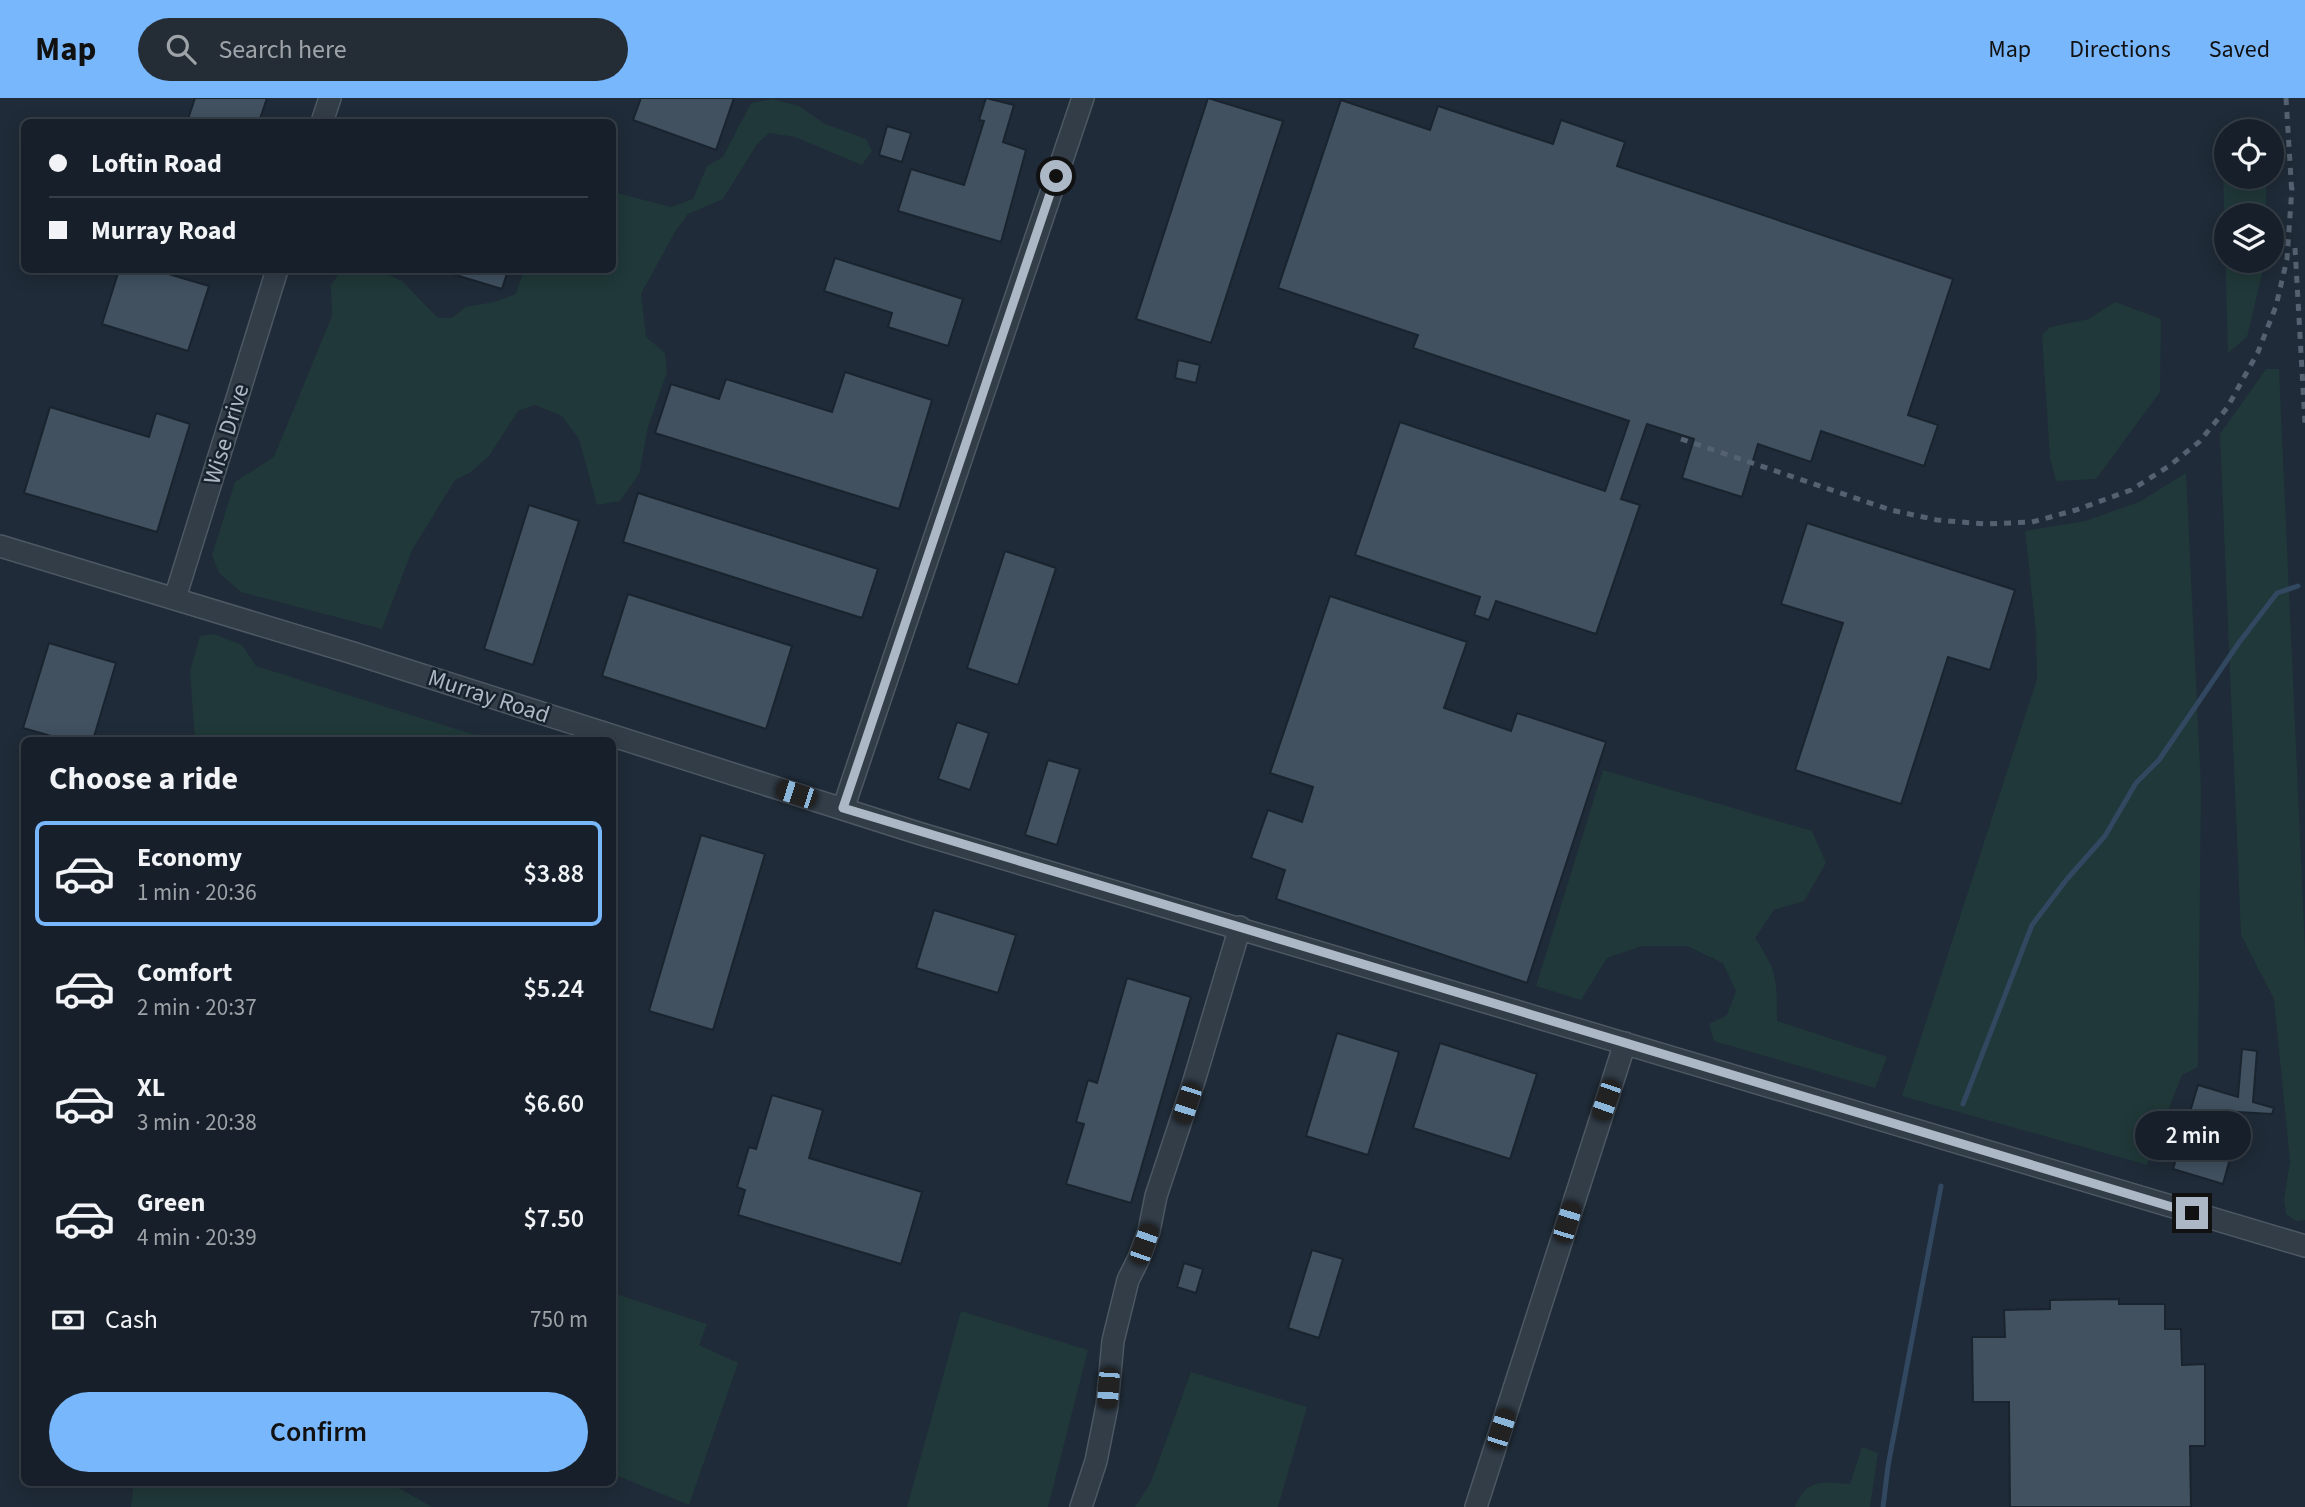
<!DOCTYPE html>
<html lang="en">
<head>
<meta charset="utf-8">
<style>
  body { margin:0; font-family:"Source Sans 3",sans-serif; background:#242d36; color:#f1f3f6; height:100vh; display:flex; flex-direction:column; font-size:26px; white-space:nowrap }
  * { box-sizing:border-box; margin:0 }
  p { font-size:23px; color:#9ea3a8 }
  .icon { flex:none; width:38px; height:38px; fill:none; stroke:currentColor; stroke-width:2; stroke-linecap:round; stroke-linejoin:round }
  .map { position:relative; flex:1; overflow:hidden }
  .details { position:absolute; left:21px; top:639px; width:595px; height:749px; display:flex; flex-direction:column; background:#17202a; border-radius:10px; box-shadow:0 4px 18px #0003,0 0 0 2px #363e47 }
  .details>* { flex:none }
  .banner { position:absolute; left:21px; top:21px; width:595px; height:154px; border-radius:10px; box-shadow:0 4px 18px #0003,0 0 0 2px #363e47; display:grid; align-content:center; height:154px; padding:0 28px; background:#17202a }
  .tools { position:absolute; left:2214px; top:21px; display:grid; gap:14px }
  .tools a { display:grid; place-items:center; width:70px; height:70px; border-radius:50%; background:#17202a; box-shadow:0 4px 18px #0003,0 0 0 2px #363e47; font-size:35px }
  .end { position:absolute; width:32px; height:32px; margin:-16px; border:9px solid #acb8c5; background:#111; box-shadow:0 0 0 4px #111 }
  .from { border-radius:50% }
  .bubble { position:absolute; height:49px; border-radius:24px; background:#17202a; box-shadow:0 4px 18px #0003,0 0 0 2px #363e47; font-size:23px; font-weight:600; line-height:49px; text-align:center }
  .car { position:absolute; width:21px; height:42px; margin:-21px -10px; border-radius:9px; box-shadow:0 0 5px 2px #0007; background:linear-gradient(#222 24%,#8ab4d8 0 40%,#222 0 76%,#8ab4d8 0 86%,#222 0) }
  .banner b { display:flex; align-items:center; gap:24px; height:66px; font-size:26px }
  .banner b+b { border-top:2px solid #363e47 }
  .banner i { width:18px; height:18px; background:#f1f3f6 }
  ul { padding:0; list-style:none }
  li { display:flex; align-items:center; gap:21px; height:105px; margin:0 14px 10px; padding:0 14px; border:4px solid transparent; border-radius:10px }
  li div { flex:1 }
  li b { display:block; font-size:26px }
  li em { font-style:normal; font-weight:600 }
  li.current { border-color:#79b7fd }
  li>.icon { width:63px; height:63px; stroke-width:1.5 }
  h2 { padding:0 28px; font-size:32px; line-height:84px }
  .pay { display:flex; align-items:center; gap:18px; height:77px; padding:0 28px; font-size:26px }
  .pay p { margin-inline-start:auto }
  .primary-button { display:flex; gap:14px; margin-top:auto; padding:14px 28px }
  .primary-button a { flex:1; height:80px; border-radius:42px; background:#79b7fd; color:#111; font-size:28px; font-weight:600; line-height:80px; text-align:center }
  header { display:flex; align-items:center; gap:42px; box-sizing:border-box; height:98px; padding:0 35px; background:#79b7fd; color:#111 }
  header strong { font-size:33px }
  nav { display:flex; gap:38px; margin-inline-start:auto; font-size:24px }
  .search { width:490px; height:63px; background:#242d36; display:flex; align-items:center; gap:18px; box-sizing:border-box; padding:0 24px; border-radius:38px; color:#9ea3a8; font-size:26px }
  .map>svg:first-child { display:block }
</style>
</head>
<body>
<header>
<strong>Map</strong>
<div class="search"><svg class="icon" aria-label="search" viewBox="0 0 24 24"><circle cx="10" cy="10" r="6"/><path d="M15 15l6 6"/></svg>Search here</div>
<nav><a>Map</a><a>Directions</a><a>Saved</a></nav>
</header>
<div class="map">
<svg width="2305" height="1409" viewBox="0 0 2305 1409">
  <rect width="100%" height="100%" fill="#1f2b38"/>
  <path fill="#203839" d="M772,1l27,7 26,18 41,15 6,12 -10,14 -67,-28 -26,-4 -12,11 -34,55 -35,15 -13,18 -34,62 5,43 19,16 2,19 -19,55 -9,47 -19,27 -23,4 -18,-66 -17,-23 -27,-11 -17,6 -29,45 -18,16 -16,8 -43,70 -30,79 -141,-37 -22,-19 -7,-18 23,-73 39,-25 58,-141 -1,-31 11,-15h36l24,11 36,37h14l14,-11 28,-5 22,-8 8,-24h88l1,-78 58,15 22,-8 14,-33 16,-9 28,-54z
    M2222,33l4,1v45h40v38h-40v46h39l-18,76 -19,16z
    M2115,204l46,17 -1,73 -64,87 -40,2 -6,-24 -8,-122 8,-8 39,-8z
    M2266,271h13l26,580v271l-9,1 -10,-7 -2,-14 6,-38 -16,-163 -33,-64 -21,-501z
    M2186,375l15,314 -3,280 -16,8 -35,90 -245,-69 135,-417 -1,-48 -11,-100 60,-10 54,-19z
    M214,536l28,11 14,21 235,74h-296l-5,-69 10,-35z
    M1603,672l209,61 14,32 -22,38 -30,9 -19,28c23,34 22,43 22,83l110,36 -12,31 -161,-47 -5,-17 18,-9 9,-24 -13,-28 -36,-17h-45l-35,12 -26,42 -45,-14z
    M613,1195l94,31 -8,21 39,18 -49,142 -76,-31z
    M961,1213l127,39 -40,157h-141z
    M1191,1274l116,35 -29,100h-143l16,-25z
    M1862,1349l16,6 -8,54h-75c11,-29 29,-25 55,-23z
    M134,1384h254l44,25h-301z"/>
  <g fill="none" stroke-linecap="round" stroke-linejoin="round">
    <path stroke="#314860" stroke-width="5" d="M1963,1006l69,-179 35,-46 38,-43 31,-53 23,-23 79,-116 39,-51 21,-7
      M1883,1409l5,-41 53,-280"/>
  </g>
  <path fill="#415160" stroke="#1a242f" stroke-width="2" d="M195,0h72l-8,24h-72z
    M641,0h93l-18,52 -83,-30z
    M986,0l28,7 -11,37 23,8 -25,92 -103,-31 13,-42 53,16 20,-64 -5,-1z
    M1208,0l75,23 -72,222 -75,-24z
    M1341,2l89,30 8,-24 115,38 8,-24 64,22 -8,24 336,113 -45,136 30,10 -14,41 -103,-35 -10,31 -53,-18 -16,53 -60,-19 12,-39 -47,-15 -26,75 19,6 -44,129 -100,-33 -7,19 -15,-5 6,-18 -125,-42 45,-133 205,69 24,-70 -216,-73 5,-13 -140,-47z
    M887,28l24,7 -9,29 -23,-7z
    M835,160l128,41 -15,47 -60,-19 4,-14 -68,-22z
    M119,172h36l54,16 -21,65 -86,-27z
    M449,172h59l-6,19 -53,-16z
    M1178,262l22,5 -4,18 -21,-5z
    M845,274l87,28 -33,109 -244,-76 16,-49 48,15 7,-20 106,33z
    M50,309l99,30 7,-24 34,11 -33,108 -133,-39z
    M638,395l240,76 -16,49 -239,-76z
    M529,407l50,16 -46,144 -49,-16z
    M1807,425l208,67 -25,80 -42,-13 -47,147 -106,-34 48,-147 -62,-19z
    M1005,453l51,17 -38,117 -51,-17z
    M628,496l164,52 -26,83 -164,-53z
    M1330,498l137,46 -23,66 67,23 6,-18 89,29 -79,241 -251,-84 9,-29 -34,-12 17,-48 34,12 11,-35 -43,-14z
    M49,545l67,20 -23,77h-28l-42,-12z
    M957,624l32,11 -19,57 -32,-11z
    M1048,662l32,9 -23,76 -32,-10z
    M701,737l64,19 -52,176 -64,-19z
    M934,812l82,25 -18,58 -82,-25z
    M1127,880l64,19 -60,206 -65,-19 18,-60 -8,-2 12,-42 9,3z
    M1337,935l62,19 -31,103 -62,-19z
    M1440,945l97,31 -27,85 -97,-31z
    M2242,951l15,2 -4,51 21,6 -2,6 -51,-3 -11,38 21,6 -8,29 -50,-15 25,-84 40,12z
    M772,997l51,15 -14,48 113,34 -21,72 -163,-49 7,-25 -8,-3 12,-40 7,2z
    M1312,1152l31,9 -24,79 -31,-10z
    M1184,1165l19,6 -7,24 -19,-6z
    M2119,1201v5h46v25h16l1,36 23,-1v82h-15l1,61h-181l-1,-105h-36l-1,-65h33l-1,-27 46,-1v-9z"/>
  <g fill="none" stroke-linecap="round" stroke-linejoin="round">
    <defs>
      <path id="minor" d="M322,24l8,-24
        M0,448l353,107 565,180 1387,413
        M175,500l102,-328
        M843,711l240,-711
        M1081,1409l15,-46 11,-55 6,-65 15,-61 11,-22 10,-27 7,-35 38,-115 46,-154
        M1476,1409l149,-464"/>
    </defs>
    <use href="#minor" stroke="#4d5863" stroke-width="24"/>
    <use href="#minor" stroke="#323d48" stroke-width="21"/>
    <path stroke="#546170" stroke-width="5" stroke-dasharray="7 7" stroke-linecap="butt" d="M2286,0l6,98
      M2295,150l10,175
      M1681,341l210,71 46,10 48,4 47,-2 44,-12 55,-20 38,-24 30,-24 28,-34 31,-56 18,-46 11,-47 5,-72"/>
  </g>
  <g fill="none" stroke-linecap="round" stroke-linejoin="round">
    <path stroke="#acb8c5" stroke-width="9" d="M1056,78l-213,632 1349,405"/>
  </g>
  <g text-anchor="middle" stroke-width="5" stroke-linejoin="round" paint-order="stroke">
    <g font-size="24" fill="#acb8c5" stroke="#18222c">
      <text transform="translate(226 336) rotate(-73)" y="8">Wise Drive</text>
      <text transform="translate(489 598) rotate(18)" y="8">Murray Road</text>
    </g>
  </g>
</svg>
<div class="tools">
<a><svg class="icon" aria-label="locate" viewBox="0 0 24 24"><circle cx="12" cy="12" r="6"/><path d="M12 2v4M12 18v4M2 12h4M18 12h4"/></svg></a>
<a><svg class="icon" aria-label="layers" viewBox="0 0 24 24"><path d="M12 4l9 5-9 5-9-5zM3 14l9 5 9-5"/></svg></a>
</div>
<i class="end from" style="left:1056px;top:78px"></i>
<i class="end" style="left:2192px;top:1115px"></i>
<div class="bubble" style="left:2135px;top:1013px;width:116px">2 min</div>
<i class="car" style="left:796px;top:696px;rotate:288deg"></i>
<i class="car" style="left:1606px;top:1002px;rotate:199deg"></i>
<i class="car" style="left:1187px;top:1005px;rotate:198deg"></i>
<i class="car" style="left:1567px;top:1124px;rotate:17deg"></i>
<i class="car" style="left:1144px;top:1146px;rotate:19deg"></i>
<i class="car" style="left:1108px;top:1290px;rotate:184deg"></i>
<i class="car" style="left:1501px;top:1331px;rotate:18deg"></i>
<div class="banner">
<b><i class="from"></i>Loftin Road</b>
<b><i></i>Murray Road</b>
</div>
<section class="details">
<h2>Choose a ride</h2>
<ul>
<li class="current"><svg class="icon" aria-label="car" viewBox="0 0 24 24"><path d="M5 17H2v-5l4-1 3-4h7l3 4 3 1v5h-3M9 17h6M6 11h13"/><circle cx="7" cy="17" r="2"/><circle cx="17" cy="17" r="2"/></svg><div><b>Economy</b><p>1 min · 20:36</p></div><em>$3.88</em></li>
<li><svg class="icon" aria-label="car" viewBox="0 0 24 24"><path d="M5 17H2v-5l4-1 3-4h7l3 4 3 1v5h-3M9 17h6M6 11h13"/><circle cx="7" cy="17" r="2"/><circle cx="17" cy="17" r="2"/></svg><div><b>Comfort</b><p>2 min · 20:37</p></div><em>$5.24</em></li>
<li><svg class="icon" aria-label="car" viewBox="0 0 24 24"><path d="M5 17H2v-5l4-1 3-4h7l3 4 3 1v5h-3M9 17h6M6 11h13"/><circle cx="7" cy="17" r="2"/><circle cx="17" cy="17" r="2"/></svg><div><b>XL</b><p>3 min · 20:38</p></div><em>$6.60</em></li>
<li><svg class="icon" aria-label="car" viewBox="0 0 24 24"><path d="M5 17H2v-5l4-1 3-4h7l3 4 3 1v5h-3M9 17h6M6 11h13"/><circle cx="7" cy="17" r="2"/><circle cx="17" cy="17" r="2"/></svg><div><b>Green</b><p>4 min · 20:39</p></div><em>$7.50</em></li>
</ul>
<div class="pay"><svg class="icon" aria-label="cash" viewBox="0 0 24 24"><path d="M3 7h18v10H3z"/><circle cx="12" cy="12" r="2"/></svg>Cash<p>750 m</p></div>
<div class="primary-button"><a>Confirm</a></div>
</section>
</div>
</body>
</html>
